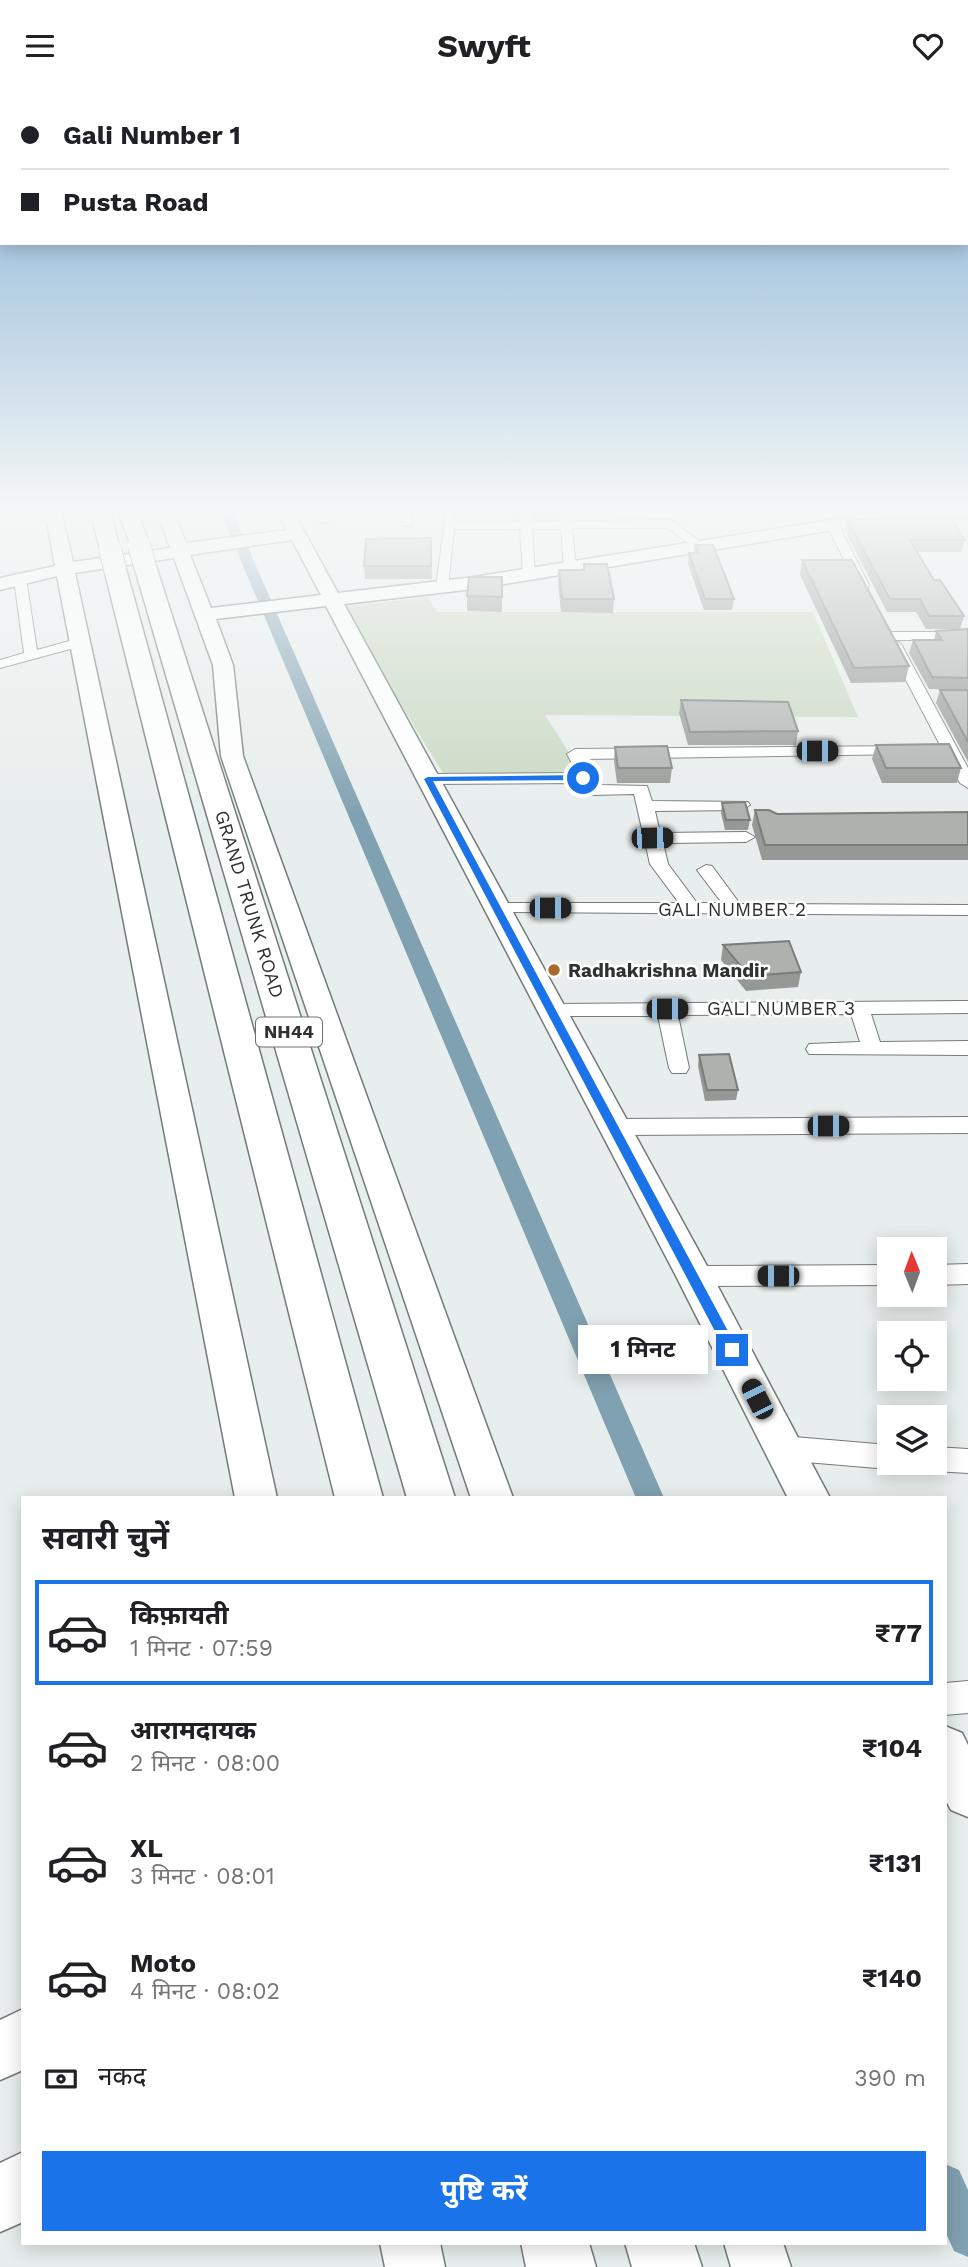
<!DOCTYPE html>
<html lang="hi">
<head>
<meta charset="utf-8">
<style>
  body { margin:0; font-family:"Work Sans","Noto Sans Devanagari",sans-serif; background:#f6f6f6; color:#202124; height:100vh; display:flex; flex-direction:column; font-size:26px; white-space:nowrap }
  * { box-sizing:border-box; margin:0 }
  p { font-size:23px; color:#757577 }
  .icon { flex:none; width:38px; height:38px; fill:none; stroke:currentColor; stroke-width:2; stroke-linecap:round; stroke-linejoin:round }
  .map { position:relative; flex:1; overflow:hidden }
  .details { position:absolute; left:21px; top:1405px; width:926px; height:749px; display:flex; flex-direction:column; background:#fff; border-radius:0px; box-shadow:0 4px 18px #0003 }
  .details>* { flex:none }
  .hud { position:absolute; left:0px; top:0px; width:970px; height:154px; box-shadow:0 4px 18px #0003; display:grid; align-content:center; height:154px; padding:0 21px; background:#fff }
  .needle { width:46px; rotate:359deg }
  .controls { position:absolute; left:877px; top:1146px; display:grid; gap:14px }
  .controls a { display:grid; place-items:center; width:70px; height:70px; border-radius:0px; background:#fff; box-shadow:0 4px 18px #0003; font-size:35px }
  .end { position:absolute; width:32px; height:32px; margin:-16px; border:9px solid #1a73e8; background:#fff; box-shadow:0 0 0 4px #fff }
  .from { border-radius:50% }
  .bubble { position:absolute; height:49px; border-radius:0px; background:#fff; box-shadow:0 4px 18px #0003; font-size:23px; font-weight:700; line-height:49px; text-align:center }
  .car { position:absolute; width:21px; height:42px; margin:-21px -10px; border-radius:9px; box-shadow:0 0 5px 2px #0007; background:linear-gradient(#222 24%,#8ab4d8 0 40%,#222 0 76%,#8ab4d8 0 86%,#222 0) }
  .hud b { display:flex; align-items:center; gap:24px; height:66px; font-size:26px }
  .hud b+b { border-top:2px solid #e0e0e0 }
  .hud i { width:18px; height:18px; background:#202124 }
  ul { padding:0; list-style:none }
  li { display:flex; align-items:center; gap:21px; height:105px; margin:0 14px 10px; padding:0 7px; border:4px solid transparent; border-radius:0px }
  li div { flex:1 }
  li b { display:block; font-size:26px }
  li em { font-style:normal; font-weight:700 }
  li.selected { border-color:#1a73e8 }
  li>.icon { width:63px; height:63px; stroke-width:1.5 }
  h2 { padding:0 21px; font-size:32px; line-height:84px }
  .pay { display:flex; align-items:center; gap:18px; height:77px; padding:0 21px; font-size:26px }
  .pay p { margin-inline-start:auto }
  .cta { display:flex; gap:14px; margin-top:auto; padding:14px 21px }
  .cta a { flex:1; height:80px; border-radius:0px; background:#1a73e8; color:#fff; font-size:28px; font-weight:700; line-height:80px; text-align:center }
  header { display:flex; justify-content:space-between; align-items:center; height:91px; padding:0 21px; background:#fff; font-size:32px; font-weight:700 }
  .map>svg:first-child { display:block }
</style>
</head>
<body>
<header><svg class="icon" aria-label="menu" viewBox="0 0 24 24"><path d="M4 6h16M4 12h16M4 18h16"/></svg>Swyft<svg class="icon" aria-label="heart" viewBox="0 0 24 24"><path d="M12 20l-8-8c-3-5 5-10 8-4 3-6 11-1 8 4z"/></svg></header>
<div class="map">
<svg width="968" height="2176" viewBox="0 0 968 2176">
  <rect width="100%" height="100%" fill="#e8eeed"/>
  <path fill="#c9d8c2" d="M428,506l9,15h376l45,105 -313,-2 39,61 -141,-3 -102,-166z"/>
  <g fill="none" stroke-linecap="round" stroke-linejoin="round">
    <path fill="#80a1b1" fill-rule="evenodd" d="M220,420h12l432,987h-28z
      M945,2073l14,6 9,20v67l-14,-6 -9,-20z"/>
    <defs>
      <path id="street" d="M322,420h12l-4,13 -10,-2z
        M399,420h12v15h-8z
        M519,420h12l1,11 28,-1 -1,-10h12l1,10 99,-1 35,26 -10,3 -28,-21h-96l4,39 -6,4 -6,-4 -3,-38h-29l3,45 -6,4 -6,-4 -3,-45h-66l-6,58 -6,4 -5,-1 -1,-3 10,-75h8l1,10h65z
        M828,431l10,2 31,61 -1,3h-10l-1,-3 -31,-61z
        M20,484l6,4 11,71 43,-12 7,4 -2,3 -85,23v-8l24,-7 -10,-74z
        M890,541h78v8h-73l6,4 67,124v20l-8,-5 -73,-139 6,-4 -10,-4z
        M904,655l8,5 -2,3 -325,5 14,26 48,1 5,15 96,1 2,3 -8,5 -87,1 5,22 86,-1 9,5 -9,5 -83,1 5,21 29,39h25l-25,-33 9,-5 6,1 28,38 228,1v10l-477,-3 -3,-4 9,-5h182l-29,-39 -16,-70 -41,1 -6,-2 -6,-10 -153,1 -8,-5 8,-5 149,-1 -10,-19 8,-5z
        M968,910v12l-97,1 9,28 88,-1v14l-159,-1 -3,-5 3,-5 51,-2 -9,-28 -173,1 11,53 -3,5h-14l-3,-5 -11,-52h-107l-7,-1 -3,-5 3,-5 7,-1z
        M968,1026v16l-354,2 -8,-3 -3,-5 3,-5 8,-3z
        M968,1173v20l-34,1v-20z
        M889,1174v20l-195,1 -9,-3 -3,-7 3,-7 9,-3z
        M782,1345l107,9v18h11l-11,6 -107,-9 -10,-4 -4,-8 4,-8z
        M934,1356l34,2v24l-34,-2 -10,-3 -2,-5h12z
        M968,1590v32l-23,2v-32z"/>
      <path id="secondary" d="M45,420h16l12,51 97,-14 -13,-37h16l13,32 101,-13 -10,-19h16l45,82 136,-16 414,-66h39l-8,5 -445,73 -130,15 363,662 123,232h-42l-112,-222 -350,-670 -110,13 17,46 10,91 270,742h-42l-250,-742 -8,-91 -39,-107 -99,15 202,925h-42l-178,-922 -57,14v-12l55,-12zM292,449l29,55 -110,13 -21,-53z
        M945,1635l17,7 6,12v72l-17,-7 -6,-11z
        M23,1918v61l-23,10v-60z
        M23,2061v70l-23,10v-69z
        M380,2152h60l5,24h-60z
        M724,2152h59l8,24h-60z"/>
      <path id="highway" d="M90,420h20l10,38 -3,4h-14l-3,-4z
        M118,420h20l11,34 -3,4h-14z
        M145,469l7,2 4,4 299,932h-48l-273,-932 4,-4z
        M115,472l7,2 4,4 257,929h-48l-231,-929 4,-4z
        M521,2152h68l7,24h-70z
        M625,2152h69l8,24h-70z"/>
    </defs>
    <use href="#street" stroke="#747a78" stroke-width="2"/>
    <use href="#secondary" stroke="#747a78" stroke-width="3"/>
    <use href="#highway" stroke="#747a78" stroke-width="3"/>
    <use href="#street" fill="#fff" fill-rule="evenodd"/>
    <use href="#secondary" fill="#fff" fill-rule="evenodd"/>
    <use href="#highway" fill="#fff" fill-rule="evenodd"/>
    <defs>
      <path id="highway-bridge" d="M139,454l6,21
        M110,458l5,20"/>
    </defs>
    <use href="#highway-bridge" stroke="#747a78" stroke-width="24" stroke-linecap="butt"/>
    <use href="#highway-bridge" stroke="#fff" stroke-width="22"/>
  </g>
  <path fill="#959996" d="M488,420h29v5h-29z
    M533,420h24v7l-23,1z
    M910,420h58v9l-15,1 12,19 -4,12h-44l17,28 30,36 -4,13h-34l-10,-17h-29l-42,-81 2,-12 61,-2z
    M431,447l1,41h-67l-1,-13z
    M695,454l39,54 -2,11h-28l-16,-46 1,-11h5z
    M802,469l107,106 -4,16 -54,1 -51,-108z
    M584,473l30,35 -1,14 -52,-1 -3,-29 1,-13h24z
    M502,486v35l-35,-1v-15z
    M968,538v61l-39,-1 -20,-36 4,-13h21l2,-9z
    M940,599h28v72l-32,-59z
    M681,609l117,31 -2,14h-108l-9,-32z
    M876,654l85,23 -4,15h-75l-10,-24z
    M615,656l57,21 -2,15h-53l-3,-22z
    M722,712l28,17 -2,10h-23l-4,-17z
    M755,719l22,4 191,-2v48h-206l-10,-35z
    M723,854l78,27 -3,15 -52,4 -25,-31z
    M699,964l39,35 -2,10 -31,1 -7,-35z"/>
  <path fill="#adb2af" stroke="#797d7a" stroke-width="2" d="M912,420h34l19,29h-55l24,40h6l24,36h-35l-9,-17h-30l-43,-80 69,-2z
    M431,447v28h-67l2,-27z
    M695,454h18l21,54h-29l-16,-46h9z
    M802,469h50l57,106 -55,2z
    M584,473h23l7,35h-52l-3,-29h25z
    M469,486h33v20l-35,-1z
    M968,538v49l-36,-1 -19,-37h29l-6,-9z
    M940,599h28v52z
    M681,609l107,2 10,29 -108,1z
    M949,653l12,24h-75l-10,-23z
    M667,655l5,22h-54l-3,-21z
    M745,711l5,18h-24l-4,-17z
    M755,719h14l8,4 191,-2v33h-203z
    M789,850l12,31 -52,4 -26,-31z
    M729,963l9,36h-31l-8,-35z"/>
  <linearGradient id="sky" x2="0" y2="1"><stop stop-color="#7eacd2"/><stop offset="0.58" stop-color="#f5f7f7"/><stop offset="1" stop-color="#f5f7f7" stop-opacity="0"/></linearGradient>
  <rect width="968" height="725" fill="url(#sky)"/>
  <path fill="#1a73e8" d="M583,684l3,5 -153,1 303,565v8h-9l-303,-575 4,-2z"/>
  <circle fill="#a76c2c" stroke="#fff" stroke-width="2.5" cx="554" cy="879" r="7"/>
  <g text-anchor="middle" stroke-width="5" stroke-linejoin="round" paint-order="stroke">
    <rect fill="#fff" stroke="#6e7070" stroke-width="2" x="256" y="926.5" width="66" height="29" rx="5"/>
    <g font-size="18" font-weight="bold" fill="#303232">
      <text x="289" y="947">NH44</text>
    </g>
    <g font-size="19" fill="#303232" stroke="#fff">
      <text transform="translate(250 813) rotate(73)" y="7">GRAND TRUNK ROAD</text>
      <text x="732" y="825">GALI NUMBER 2</text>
      <text x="781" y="924">GALI NUMBER 3</text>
    </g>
    <g font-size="19" font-weight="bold" fill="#303232" stroke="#fff" text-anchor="start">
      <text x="568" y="886">Radhakrishna Mandir</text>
    </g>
  </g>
</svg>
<div class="controls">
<a><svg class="needle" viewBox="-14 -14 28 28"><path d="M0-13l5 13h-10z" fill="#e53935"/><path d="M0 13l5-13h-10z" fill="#757577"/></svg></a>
<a><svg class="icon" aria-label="locate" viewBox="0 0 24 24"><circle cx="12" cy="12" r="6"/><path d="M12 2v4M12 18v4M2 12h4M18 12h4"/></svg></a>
<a><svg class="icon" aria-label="layers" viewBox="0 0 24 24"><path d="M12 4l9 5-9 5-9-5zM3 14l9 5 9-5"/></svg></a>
</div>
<i class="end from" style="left:583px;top:687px"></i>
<i class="end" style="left:732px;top:1259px"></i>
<div class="bubble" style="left:578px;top:1234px;width:130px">1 मिनट</div>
<i class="car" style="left:817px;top:660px;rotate:90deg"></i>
<i class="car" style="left:652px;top:747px;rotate:89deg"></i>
<i class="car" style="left:550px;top:817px;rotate:90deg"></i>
<i class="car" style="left:667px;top:918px;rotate:90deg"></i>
<i class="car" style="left:828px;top:1035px;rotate:90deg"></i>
<i class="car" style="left:778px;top:1185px;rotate:270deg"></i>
<i class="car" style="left:757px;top:1308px;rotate:333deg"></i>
<div class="hud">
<b><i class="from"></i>Gali Number 1</b>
<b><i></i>Pusta Road</b>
</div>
<section class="details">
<h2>सवारी चुनें</h2>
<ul>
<li class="selected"><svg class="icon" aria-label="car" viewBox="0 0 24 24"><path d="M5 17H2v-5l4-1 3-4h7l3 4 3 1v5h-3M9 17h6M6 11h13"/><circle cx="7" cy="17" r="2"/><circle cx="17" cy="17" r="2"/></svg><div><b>किफ़ायती</b><p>1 मिनट · 07:59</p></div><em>₹77</em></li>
<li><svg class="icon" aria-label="car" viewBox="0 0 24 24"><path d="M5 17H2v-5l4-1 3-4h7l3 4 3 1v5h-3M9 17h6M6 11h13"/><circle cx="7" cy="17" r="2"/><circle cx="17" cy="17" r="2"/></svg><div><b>आरामदायक</b><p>2 मिनट · 08:00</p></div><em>₹104</em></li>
<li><svg class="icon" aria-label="car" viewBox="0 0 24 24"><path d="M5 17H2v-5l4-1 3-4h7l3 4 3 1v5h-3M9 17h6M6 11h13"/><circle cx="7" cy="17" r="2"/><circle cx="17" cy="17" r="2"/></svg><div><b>XL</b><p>3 मिनट · 08:01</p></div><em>₹131</em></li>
<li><svg class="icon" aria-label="car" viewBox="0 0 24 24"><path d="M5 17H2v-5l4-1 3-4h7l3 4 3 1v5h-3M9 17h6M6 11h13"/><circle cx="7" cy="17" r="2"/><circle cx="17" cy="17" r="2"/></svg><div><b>Moto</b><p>4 मिनट · 08:02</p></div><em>₹140</em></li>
</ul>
<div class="pay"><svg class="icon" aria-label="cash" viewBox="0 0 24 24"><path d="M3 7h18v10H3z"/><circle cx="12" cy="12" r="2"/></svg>नकद<p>390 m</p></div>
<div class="cta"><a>पुष्टि करें</a></div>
</section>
</div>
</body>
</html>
